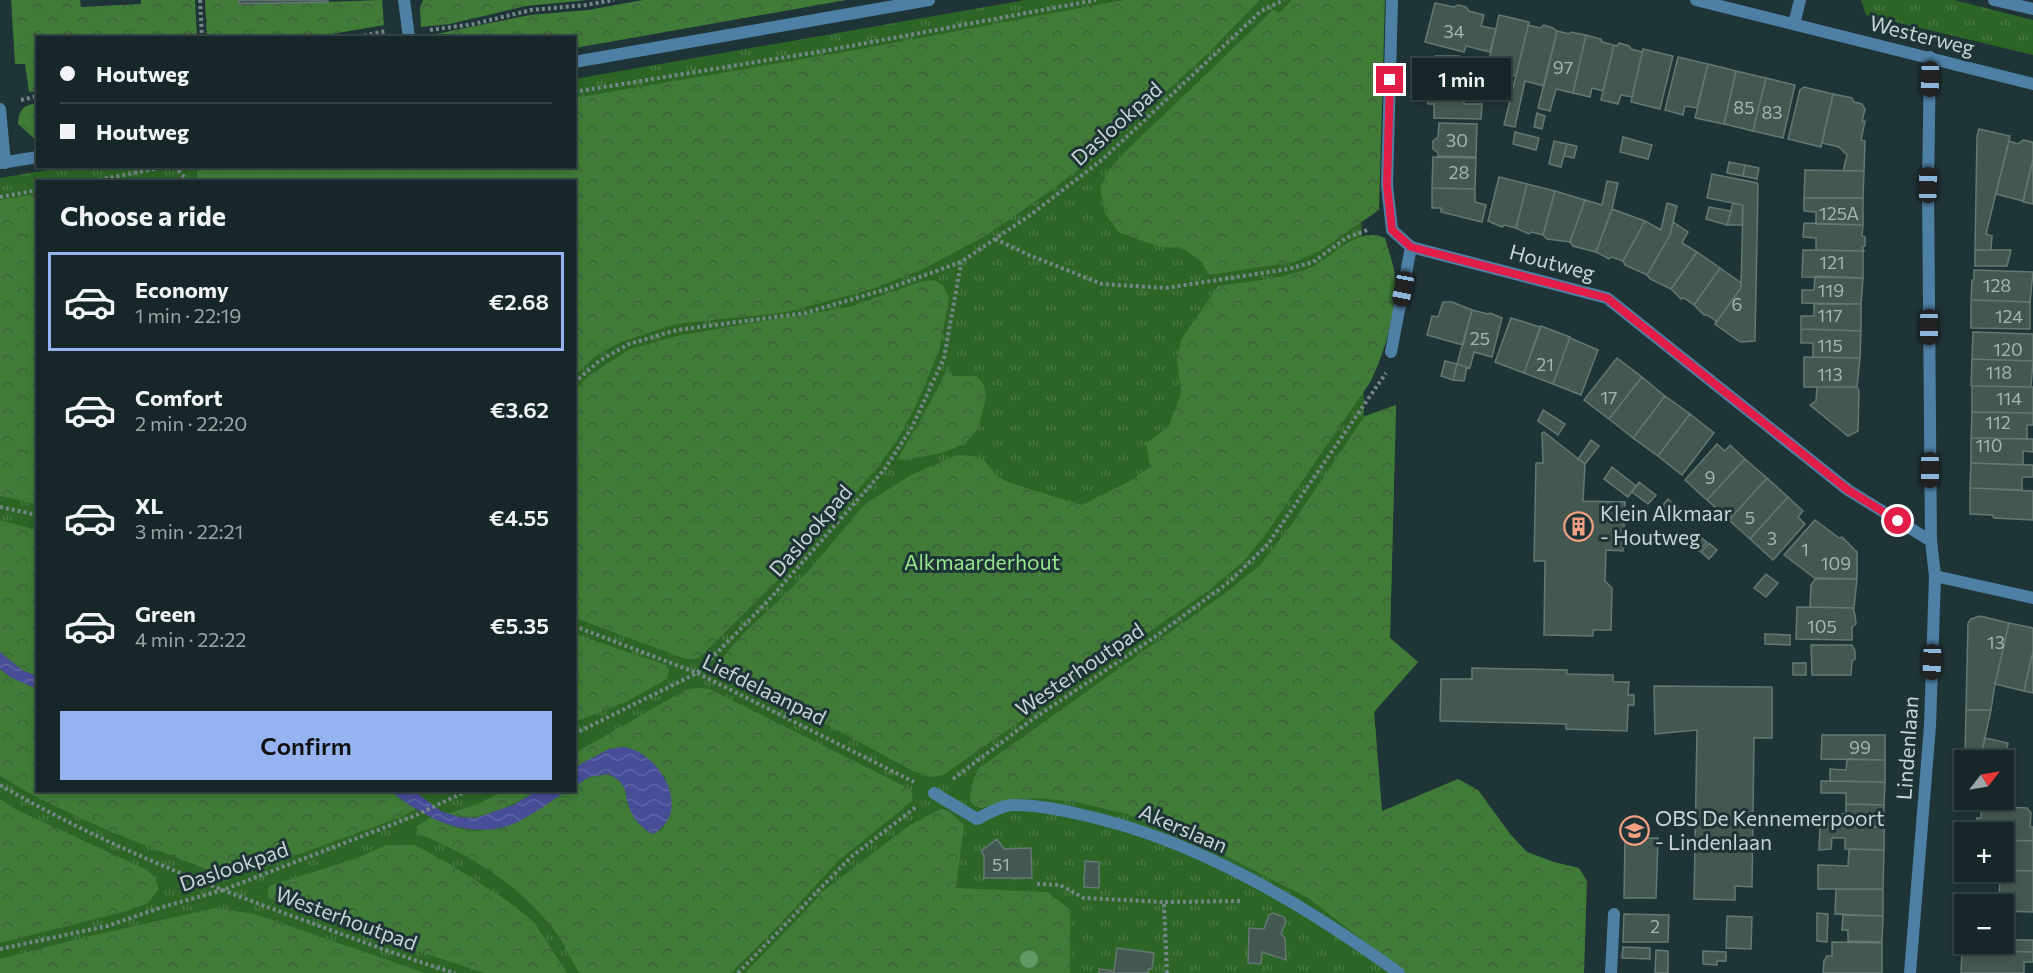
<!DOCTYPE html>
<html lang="en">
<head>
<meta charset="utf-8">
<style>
  body { margin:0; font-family:Commissioner,sans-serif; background:#202f31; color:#f1f3f6; height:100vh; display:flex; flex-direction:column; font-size:22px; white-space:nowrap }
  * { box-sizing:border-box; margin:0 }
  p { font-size:20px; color:#9ea5a8 }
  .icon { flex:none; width:33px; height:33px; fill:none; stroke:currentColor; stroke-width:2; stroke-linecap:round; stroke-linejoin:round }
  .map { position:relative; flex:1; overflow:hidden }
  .drawer { position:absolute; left:36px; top:180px; width:540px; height:612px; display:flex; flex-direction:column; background:#172729; border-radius:0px; box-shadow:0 3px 9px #0003,0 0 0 2px #364446 }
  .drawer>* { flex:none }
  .banner { position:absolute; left:36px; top:36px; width:540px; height:132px; border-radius:0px; box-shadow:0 3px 9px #0003,0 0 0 2px #364446; display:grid; align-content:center; height:132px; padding:0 24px; background:#172729 }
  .needle { width:39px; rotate:59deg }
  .controls { position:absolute; left:1954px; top:750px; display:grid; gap:12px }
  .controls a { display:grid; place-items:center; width:60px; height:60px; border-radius:0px; background:#172729; box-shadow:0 3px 9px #0003,0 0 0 2px #364446; font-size:30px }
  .end { position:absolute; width:27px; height:27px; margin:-14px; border:8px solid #e11d48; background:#fff; box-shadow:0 0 0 3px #fff }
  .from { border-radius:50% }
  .bubble { position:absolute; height:42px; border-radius:0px; background:#172729; box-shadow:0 3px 9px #0003,0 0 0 2px #364446; font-size:20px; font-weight:600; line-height:42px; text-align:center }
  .car { position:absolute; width:18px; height:36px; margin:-18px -9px; border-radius:8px; box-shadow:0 0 4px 2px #0007; background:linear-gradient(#222 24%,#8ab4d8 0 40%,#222 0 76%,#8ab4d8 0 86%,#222 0) }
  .banner b { display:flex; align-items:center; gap:21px; height:57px; font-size:22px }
  .banner b+b { border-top:2px solid #364446 }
  .banner i { width:15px; height:15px; background:#f1f3f6 }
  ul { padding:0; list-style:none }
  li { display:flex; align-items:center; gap:18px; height:99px; margin:0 12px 9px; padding:0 12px; border:3px solid transparent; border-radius:0px }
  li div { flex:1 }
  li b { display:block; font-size:22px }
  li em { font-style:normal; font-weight:600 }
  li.selected { border-color:#95b2f1 }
  li>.icon { width:54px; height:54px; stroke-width:1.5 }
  h2 { padding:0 24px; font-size:27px; line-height:72px }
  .action { display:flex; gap:12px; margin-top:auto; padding:12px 24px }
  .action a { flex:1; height:69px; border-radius:0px; background:#95b2f1; color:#111; font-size:24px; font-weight:600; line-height:69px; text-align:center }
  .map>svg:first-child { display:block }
</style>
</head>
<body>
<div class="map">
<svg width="2033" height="973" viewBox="0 0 2033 973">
  <defs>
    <pattern id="grass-tufts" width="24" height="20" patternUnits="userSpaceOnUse" patternTransform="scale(1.5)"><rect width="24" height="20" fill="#2c6525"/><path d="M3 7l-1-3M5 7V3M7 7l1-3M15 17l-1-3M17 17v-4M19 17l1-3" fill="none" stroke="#497a44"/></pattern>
    <pattern id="forest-crowns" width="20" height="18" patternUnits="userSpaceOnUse" patternTransform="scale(1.5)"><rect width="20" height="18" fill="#407c38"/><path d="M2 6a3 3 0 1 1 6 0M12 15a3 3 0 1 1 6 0" fill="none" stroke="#3e613c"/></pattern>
    <pattern id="water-waves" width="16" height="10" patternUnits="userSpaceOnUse" patternTransform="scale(1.5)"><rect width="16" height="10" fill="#474d97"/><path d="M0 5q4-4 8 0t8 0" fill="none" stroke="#6066a5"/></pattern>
  </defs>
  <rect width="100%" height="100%" fill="#1f3437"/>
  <path fill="url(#grass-tufts)" fill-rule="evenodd" d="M1025,0h331l5,172 3,244 32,-11 -6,233 28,24 -44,50 8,99 164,162h-1546v-795l71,-12h503l1,-87zM38,182h536v608h-536z
    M1861,0h93l79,20v35l-167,-40z"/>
  <path fill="url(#forest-crowns)" d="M11,0h69l1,7 60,-3v-4h54l2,37 -159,1 -1,53 -8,1 -4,-28h-10z
    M205,0h34l1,5 142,-5 2,25 -69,12h-108z
    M423,0h165l-62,6 -76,18 -29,3 -1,-19z
    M643,0h203l-271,48 -1,-10 -153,-1 109,-22 58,-5z
    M1124,0h136l-54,55 -105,96 -44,35 -70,49 -64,34 -51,20 -90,24 -107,11 -54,18 -23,12 -23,21 -1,-193h-373l-4,-4v-7l4,-5h373l1,-68 275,-47z
    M1292,0h93l-6,210 -61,42 -24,10 -85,13 -8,-14 -18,-12 -26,-3 -39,-14 -13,-19 -5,-25 8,-17 17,-19 147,-141 2,-1 5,3z
    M37,103h1l-1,38 -19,-17c1,-15 6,-19 19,-21z
    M37,194h1l-1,310 -37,-8v-296z
    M1368,235h9l8,3c3,11 7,22 9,32 6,33 -9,81 -23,111l-106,154 -22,27 -35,29 -265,184 -13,2 -17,-6 -100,-54 -100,-46 1,-4 33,-37 39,-36 26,-27 53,-63 46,-29 46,-20 16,1 11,4 14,17 12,6 71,22 49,-24 20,-14 -4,-24 23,-17 12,-33 -4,-33 4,-20 37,-54c26,-4 61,-7 84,-15 25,-7 41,-32 66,-36z
    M934,280l9,5 6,13 -10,53 -21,50 -19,36 -21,30 -97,110 -80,79 -7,3h-8l-111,-41v-228l13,-14 42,-27 51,-14 168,-28 74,-26z
    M948,367l5,9h23c12,11 11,19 7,34 -2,5 -3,13 -5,18 -17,27 -52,28 -81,32l30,-51z
    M1396,405l-6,233 28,24 -44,50 8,99 76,-32 20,11 33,45 16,17 27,10 25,6 8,13 -3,92h-178l-98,-75 -88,-45 -93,-39 -52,-12 -38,-4 -19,1 -36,9 -7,-2 -5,-6 1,-13 7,-18 250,-178 32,-26 32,-41 72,-107z
    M0,520l37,10v146l-15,-6 -22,-18z
    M575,634l91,31 3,5 -2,9 -39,22 -53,21z
    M0,669l10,8 27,12 1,101 352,1 26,18 -18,9 -139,51 -13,4 -25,2 -110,-43 -71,-33 -40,-23z
    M698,688l11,1 201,100 3,5 -2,8 -73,59 -62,67 -45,45h-151c-9,-11 -13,-25 -21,-36 -34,-49 -86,-81 -140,-103l-3,-7 15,-10c11,5 23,11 35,13 39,6 71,-20 101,-39l7,-1 1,-4 14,-9 19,-3 11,7 6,7 1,9 19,33 8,4 10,-5 8,-24 -6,-29 -41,-29 -15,2 -34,18v-14l110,-63z
    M503,791h34c-28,16 -57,32 -90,23l31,-10z
    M0,799l17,11 130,60 7,6 5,13 -11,14 -21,8 -127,32z
    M941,809l9,3 14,13 -8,63 91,4 23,17v64h-325l82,-85 83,-63z
    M386,845h29l35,19 59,38 25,20 33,51h-83l-124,-41 -92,-34v-9l3,-4 84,-26z
    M215,908l40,6 170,59h-425v-14l90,-23z"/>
  <path fill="url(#water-waves)" d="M0,652l22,18 15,6v13l-27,-12 -10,-8z
    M624,747c38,6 69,66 29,87 -14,-7 -22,-18 -26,-34 -1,-5 -1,-10 -4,-14 -3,-6 -9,-9 -15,-12l-19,3 -14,9v-19l34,-18z
    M390,791h24l27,20 18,6 17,1 37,-13 24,-14h30c-15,9 -38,27 -54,33 -46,17 -88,-6 -123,-33z"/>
  <path fill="#445852" stroke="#647973" stroke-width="1.5" d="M239,0h89v2l-89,2z
    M1435,3l19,4 4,-2 8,2 3,4 15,4 -3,11 15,3 -6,23 -24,-6 -2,6 -39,-10z
    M1499,15l30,7 -13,54 -18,-4 3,-10 -12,-2z
    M1529,22l-1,3 12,3 4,-3 9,3 4,3 -13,55 -19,-5 -10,46 -11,-2z
    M1557,31l12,3 2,-2 15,3 -13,58 -17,-4 -6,22 -12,-3z
    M1586,35l15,4 1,3 12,3 -11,46 -11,-3 -2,9 -17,-4z
    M1619,43l10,3 2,3 11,3 1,-3 -11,48 -11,-2 -3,9 -17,-4 13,-55 3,1z
    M1643,49l30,7 -13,53 -29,-7z
    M1435,56h24v23l6,1 -1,24h18l-1,15 -47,-1v-14h-6v-7l-5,-1v-11h5l1,-7 6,1z
    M1678,57l30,7 -11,44 -12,-2 -2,9 -18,-5z
    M1708,64l28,7 -12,53 -29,-6z
    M1736,71l30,7 -13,53 -29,-7z
    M1766,78l29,7 -12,53 -30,-7z
    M1804,87l29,7 -12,53 -33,-8 12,-49z
    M1833,94l19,4 2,4 8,2 3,5 -3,12h3l-4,19 4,1 -1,30h-21l4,-16 -8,-8 -17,-4z
    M1537,113l8,3 -3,13 -8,-2z
    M1439,123l38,1 -1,33 -38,-1v-3l-5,-4v-8l5,-4z
    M1979,129l31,7 -24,98 6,2 -1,14h-16l2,-114z
    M1515,132l24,6 -3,12 -23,-6z
    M1623,137l29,8 -4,14 -28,-7z
    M2023,140l9,2 1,2v15l-10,42 -27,-7 13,-53 9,3z
    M1554,141l13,3 -6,23 -12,-3z
    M1567,144l10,2 -3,12 -10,-2z
    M1433,157l43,1 -1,31 -43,-1z
    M2033,159v45l-10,-2z
    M1729,162l16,3 -2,11 -16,-3z
    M1745,165l14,3 -2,11 -14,-3z
    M1805,170l59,1 -1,27h-59z
    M1712,174l45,9 1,3 -3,155 -15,1 -25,-18 26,-36 2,-83 -36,-7z
    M1499,177l28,7 -11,44 -12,-3 -2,2 -14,-6z
    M1607,181l11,2 -6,26 -16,43 -23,-6 -3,-4 15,-42 17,5z
    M1527,184l28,7 -12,44 -11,-3 -3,2 -13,-6z
    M1432,188l43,1v13l11,3 -4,17 -41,-10v-4h-9z
    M1555,191l30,9 -15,42 -23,-3 -4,-4z
    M1804,198h59v27l-47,-1v-12l-12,-1z
    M1667,203l10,3 -7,29 -23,40 -22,-10 -2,-4 22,-40 16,9z
    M1733,203l10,2 -1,20h-15z
    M1709,207l22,4 -4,14 -21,-6z
    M1612,209l33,12 -22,40 -11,-4 -3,2 -13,-7z
    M1673,222l15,10 -6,11 15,9 -26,37 -21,-10 -3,-4 23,-40z
    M1804,223l59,2 -1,11 3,1v9l-3,1 2,4 -48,-1v-12l-13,-1z
    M1803,250l60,1v27l-61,-1z
    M1975,250h36l-4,16h-32z
    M1697,252l23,16 -26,37 -10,-7 -3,1 -10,-10z
    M1720,268l21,15v5l-26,36 1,-3 -9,-6h-3l-10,-10z
    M1974,270l59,2 -3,30 -59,-2 1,-20h2z
    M1815,276l48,2 -2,26 -59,-1v-13h12z
    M1971,300l59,2v27l-59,-1z
    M1443,302h9l20,8 -9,35 -36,-10 5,-19 6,1z
    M1814,304h47v27l-60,-2v-13h13z
    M1472,310l16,4 2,-1 12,5 -10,39 -18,-5 -4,16 -13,-4z
    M1511,318l29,9 -16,46 -29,-11z
    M1541,326l29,11 -17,47 -29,-11z
    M1801,329l60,2 -1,27 -47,-1v-14h-12z
    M1973,332l60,2v27l-61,-2z
    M1570,337v1l28,12 -17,45 -28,-11z
    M1804,357l56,1 -3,29h-53z
    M1617,358l25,19 -33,42 -25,-19z
    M1972,359l61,2 -2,26 -60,-1z
    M1445,361l12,3 -4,16 -12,-4z
    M1457,364l10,3 -3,14 -11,-1z
    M1642,377l23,19 -32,42 -24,-19z
    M1972,386l61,1v26l-61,-1z
    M1817,387h40l2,4 -1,40 -10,5 -38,-31 6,-4z
    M1665,396l25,18 -32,42 -25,-18z
    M1543,410l22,14 -7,11 -20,-14z
    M1972,412l61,1v12h-6v14l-56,-1z
    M1690,414l24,19 -32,42 -24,-19z
    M1544,432l41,32 -2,37 42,1 -2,49 -17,-1 -1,31 7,7 -1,42h-18v6l-49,-1 1,-74h-11l2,-98h7l-1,-30z
    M1971,438l62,1v13l-10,-1v14l-52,-2z
    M1591,440l8,6 -14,18 -7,-5z
    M1717,444l8,7 5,-6 15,14 -38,41 -22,-20z
    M1745,459l22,19 -38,42 -22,-20z
    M1971,463l62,2v12h-11v13l-52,-2z
    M1612,467l24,19 -8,11 -24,-18z
    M1767,478l21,19 -38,42 -21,-19z
    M1639,482l17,13 -8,9 -16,-12z
    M1970,488l63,3v29l-39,-2 -2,-3 -22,-1z
    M1788,497l15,14 -5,6 7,7 -32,36 -23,-21z
    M1668,499l10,8 -11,13 -10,-8z
    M1815,520l24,18 3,-1 15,15v27h-41l-32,-24z
    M1695,533l12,9 -8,9 -12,-9z
    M1709,543l8,7 -8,9 -8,-7z
    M1766,574l12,9 -12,14 -12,-9z
    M1816,578l41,1 -3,29 -44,-1 1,-22z
    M1797,607l56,1 2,7 1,9 -4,3v13l-56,-1z
    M1980,616l29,7 -14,61 -4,26h-25l2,-87 3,-4z
    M2009,623l24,5v23l-9,40 -29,-7z
    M1765,634l25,1v10l-25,-1z
    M1811,645h41l3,6v8l-3,2 -1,14h-39z
    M2033,651v42l-9,-2z
    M1793,663h13v12h-13z
    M1472,668l95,2v4l46,1v7h16l-1,13h6v10h-6l-1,26 -61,-2v-5l-126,-3 1,-42h31z
    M1654,686l118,1v51h-18l-2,149 -17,-1v14l-41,-1 3,-169 -42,4z
    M1966,710h25l-11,50h-5l-10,-5z
    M1822,735h63v25l-64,-1z
    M1985,738l23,5 -4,20v-3h-24z
    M1847,759l38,1v22l-55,-1v-12l16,1z
    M1821,781l64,1 -1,23 -38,-1v-11h-25z
    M1846,804l38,1v22l-64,-1v-13l26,1z
    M1981,806l46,2 4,5 -1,14h3v14l-29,-1v-8h-27v-14h4z
    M1820,826l64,1v23l-39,-1v-11h-13l-1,11 -12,1z
    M1625,838h33l-2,60h-32z
    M997,839l7,10 27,-1 1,30h-48v-22l-3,-5z
    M2004,840l29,1v30l-29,-1z
    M1849,849l35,1 -1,39h-65v-24l30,1z
    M1085,861l14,1v26l-15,-1z
    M2004,870l29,1v41l-29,-1v-7h-5l1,-32z
    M1836,889h47v27l-48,-2z
    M1273,913l11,4 2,4 -5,13 4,4 1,22 -24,-8 -1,12 -13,-1 1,-35 15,1 5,-14z
    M1817,913l11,1 -1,28 -10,-1z
    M1624,914l45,1 -1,27h-45z
    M1843,915l40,1 -1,26 -34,-1v-11h-6z
    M1727,916l25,1 -1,32 -25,-1z
    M1962,924h3v20h39v-17h3l1,13h25v12l-71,-2z
    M1832,942l50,1v30h-59l1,-12 3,-5h5z
    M1623,947l27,1v11l-28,-1z
    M1117,948l37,5 -2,16h-4v4h-49v-4l15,2z
    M1656,950l12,1v22h-13z
    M1962,950l71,2v10h-9v11h-63z
    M1703,951l23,1v9h-9v4l-14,-1z"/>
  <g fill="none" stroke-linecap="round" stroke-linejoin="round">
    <path stroke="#758688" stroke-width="4" stroke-dasharray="3 3" stroke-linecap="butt" d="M200,0l2,38
      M430,30l44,-6 57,-14 55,-5 28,-5
      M352,38l34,-7
      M574,92l255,-42 267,-50
      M21,100l17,-4
      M174,166l15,16
      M87,182l83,-16
      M0,197l38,-7
      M995,239l34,16 73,29 64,4 122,-19 25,-7 33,-24 24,-9
      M574,383l25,-22 30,-17 48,-14 128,-17 82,-24 74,-27 68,-46 74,-57 158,-148 23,-11
      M0,507l38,8
      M574,626l123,47 217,109
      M574,734l123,-61 70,-71 117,-132 28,-43 32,-69 17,-95
      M953,779l77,-58 122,-82 77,-57 39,-38 118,-171
      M0,785c98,57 202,99 309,137 48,18 97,36 146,51
      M1037,884l23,1 24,13 80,4
      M0,949l107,-23 59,-20 57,-16 191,-74 55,-26
      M738,973l113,-116 65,-50
      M1167,973l-3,-71 78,-1"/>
    <path stroke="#4e80a6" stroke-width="12" d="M1391,352l20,-105"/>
    <path stroke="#4e80a6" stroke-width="12" d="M1611,973l3,-59"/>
    <path stroke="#4e80a6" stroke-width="12" d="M404,0l5,38
      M1392,0l-5,185 5,45 19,17 196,51 241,192 83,51
      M1994,0l39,9
      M1794,24l6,-24
      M0,109l5,54
      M1935,576l98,22
      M934,793l43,26c10,-5 23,-13 34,-14 20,-1 52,5 72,10 114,25 222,90 316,158
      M1910,973l20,-247 5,-150 -4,-35 -3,-356 2,-128"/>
    <path stroke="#4e80a6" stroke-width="12" d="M1696,0l337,84
      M574,62l355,-62
      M0,163l38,-6"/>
  </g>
  <circle fill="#619866" cx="1029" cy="959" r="9"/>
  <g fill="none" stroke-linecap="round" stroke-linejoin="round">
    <path stroke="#e11d48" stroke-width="8" d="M1390,80l-3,105 5,45 19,17 196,51 241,192 50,31"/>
  </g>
  <defs>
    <symbol id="building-ring" viewBox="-11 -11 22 22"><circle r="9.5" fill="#1f3437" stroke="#f39f82" stroke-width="1.5"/><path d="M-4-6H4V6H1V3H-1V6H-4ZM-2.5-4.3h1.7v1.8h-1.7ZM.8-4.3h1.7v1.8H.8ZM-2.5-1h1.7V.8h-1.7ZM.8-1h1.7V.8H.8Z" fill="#f39f82"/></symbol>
    <symbol id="school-ring" viewBox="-11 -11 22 22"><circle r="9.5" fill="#1f3437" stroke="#f39f82" stroke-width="1.5"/><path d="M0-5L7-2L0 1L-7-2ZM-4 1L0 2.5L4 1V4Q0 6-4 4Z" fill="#f39f82"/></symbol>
  </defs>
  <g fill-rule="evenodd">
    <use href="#building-ring" x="1562" y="510" width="33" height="33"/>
    <use href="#school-ring" x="1618" y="814" width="33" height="33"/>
  </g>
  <g text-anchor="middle" stroke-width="6" stroke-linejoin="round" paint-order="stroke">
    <g font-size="18" fill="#a7b5b5">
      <text x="1454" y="38">34</text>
      <text x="1563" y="74">97</text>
      <text x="1744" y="114">85</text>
      <text x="1772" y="119">83</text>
      <text x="1457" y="147">30</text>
      <text x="1459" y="179">28</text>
      <text x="1839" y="220">125A</text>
      <text x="1832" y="269">121</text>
      <text x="1997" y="292">128</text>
      <text x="1831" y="297">119</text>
      <text x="1737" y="311">6</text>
      <text x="1830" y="322">117</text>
      <text x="2009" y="323">124</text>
      <text x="1480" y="345">25</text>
      <text x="1830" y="352">115</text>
      <text x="2008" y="356">120</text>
      <text x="1545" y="371">21</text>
      <text x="1999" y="379">118</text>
      <text x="1830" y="381">113</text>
      <text x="1609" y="404">17</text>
      <text x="2009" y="405">114</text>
      <text x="1998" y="429">112</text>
      <text x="1989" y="452">110</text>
      <text x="1710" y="484">9</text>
      <text x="1750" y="524">5</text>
      <text x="1772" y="545">3</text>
      <text x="1805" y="556">1</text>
      <text x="1836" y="570">109</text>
      <text x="1822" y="633">105</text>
      <text x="1996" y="649">13</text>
      <text x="1860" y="754">99</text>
      <text x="1001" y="871">51</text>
      <text x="1655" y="933">2</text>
    </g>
    <g font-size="21" fill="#c8d4d6" stroke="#1f3437">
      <text transform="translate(1922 36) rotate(14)" y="7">Westerweg</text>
      <text transform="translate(1117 124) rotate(-42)" y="7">Daslookpad</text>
      <text transform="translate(1552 263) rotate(15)" y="7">Houtweg</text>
      <text transform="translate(811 531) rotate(-49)" y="7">Daslookpad</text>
      <text transform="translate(1080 670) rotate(-34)" y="7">Westerhoutpad</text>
      <text transform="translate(764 690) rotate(26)" y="7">Liefdelaanpad</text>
      <text transform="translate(1908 748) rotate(-86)" y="7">Lindenlaan</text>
      <text transform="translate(1183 829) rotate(23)" y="7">Akerslaan</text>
      <text transform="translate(234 867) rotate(-19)" y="7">Daslookpad</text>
      <text transform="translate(346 919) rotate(20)" y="7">Westerhoutpad</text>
    </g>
    <g font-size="21" fill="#c8d4d6" stroke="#1f3437" text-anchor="start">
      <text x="1600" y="521">Klein Alkmaar<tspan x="1600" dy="24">- Houtweg</tspan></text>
      <text x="1655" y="826">OBS De Kennemerpoort<tspan x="1655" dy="24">- Lindenlaan</tspan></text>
    </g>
    <g font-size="21" fill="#97e98c" stroke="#1f3437">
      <text x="982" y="570">Alkmaarderhout</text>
    </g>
  </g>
</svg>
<div class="controls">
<a><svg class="needle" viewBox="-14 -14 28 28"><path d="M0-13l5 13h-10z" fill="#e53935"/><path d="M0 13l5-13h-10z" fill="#9ea5a8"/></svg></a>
<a>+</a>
<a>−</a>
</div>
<i class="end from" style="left:1898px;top:521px"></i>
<i class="end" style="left:1390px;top:80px"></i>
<div class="bubble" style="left:1412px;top:58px;width:99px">1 min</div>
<i class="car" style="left:1930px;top:79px;rotate:181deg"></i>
<i class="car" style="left:1928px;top:185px;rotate:1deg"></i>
<i class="car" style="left:1403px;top:289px;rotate:191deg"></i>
<i class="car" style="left:1929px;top:327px;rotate:180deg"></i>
<i class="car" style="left:1930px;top:470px;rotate:180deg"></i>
<i class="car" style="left:1932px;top:662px;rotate:182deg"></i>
<div class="banner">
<b><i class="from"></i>Houtweg</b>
<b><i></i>Houtweg</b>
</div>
<section class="drawer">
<h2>Choose a ride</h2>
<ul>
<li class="selected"><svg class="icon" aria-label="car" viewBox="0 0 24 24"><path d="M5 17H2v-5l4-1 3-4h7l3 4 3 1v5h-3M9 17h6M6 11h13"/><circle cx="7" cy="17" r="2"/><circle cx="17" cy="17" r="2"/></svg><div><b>Economy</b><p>1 min · 22:19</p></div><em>€2.68</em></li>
<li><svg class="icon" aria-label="car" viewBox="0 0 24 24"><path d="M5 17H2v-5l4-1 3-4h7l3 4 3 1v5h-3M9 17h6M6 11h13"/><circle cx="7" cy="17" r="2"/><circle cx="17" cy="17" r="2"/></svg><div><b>Comfort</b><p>2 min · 22:20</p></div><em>€3.62</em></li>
<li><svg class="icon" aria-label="car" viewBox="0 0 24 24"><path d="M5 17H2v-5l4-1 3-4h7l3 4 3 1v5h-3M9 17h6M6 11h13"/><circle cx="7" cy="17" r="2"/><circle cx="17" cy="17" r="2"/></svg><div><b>XL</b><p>3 min · 22:21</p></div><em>€4.55</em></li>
<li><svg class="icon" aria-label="car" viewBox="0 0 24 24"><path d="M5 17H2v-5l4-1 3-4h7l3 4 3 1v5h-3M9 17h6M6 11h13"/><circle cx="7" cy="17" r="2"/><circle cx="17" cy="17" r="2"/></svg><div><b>Green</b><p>4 min · 22:22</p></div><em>€5.35</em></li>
</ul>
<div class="action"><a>Confirm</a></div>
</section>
</div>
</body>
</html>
